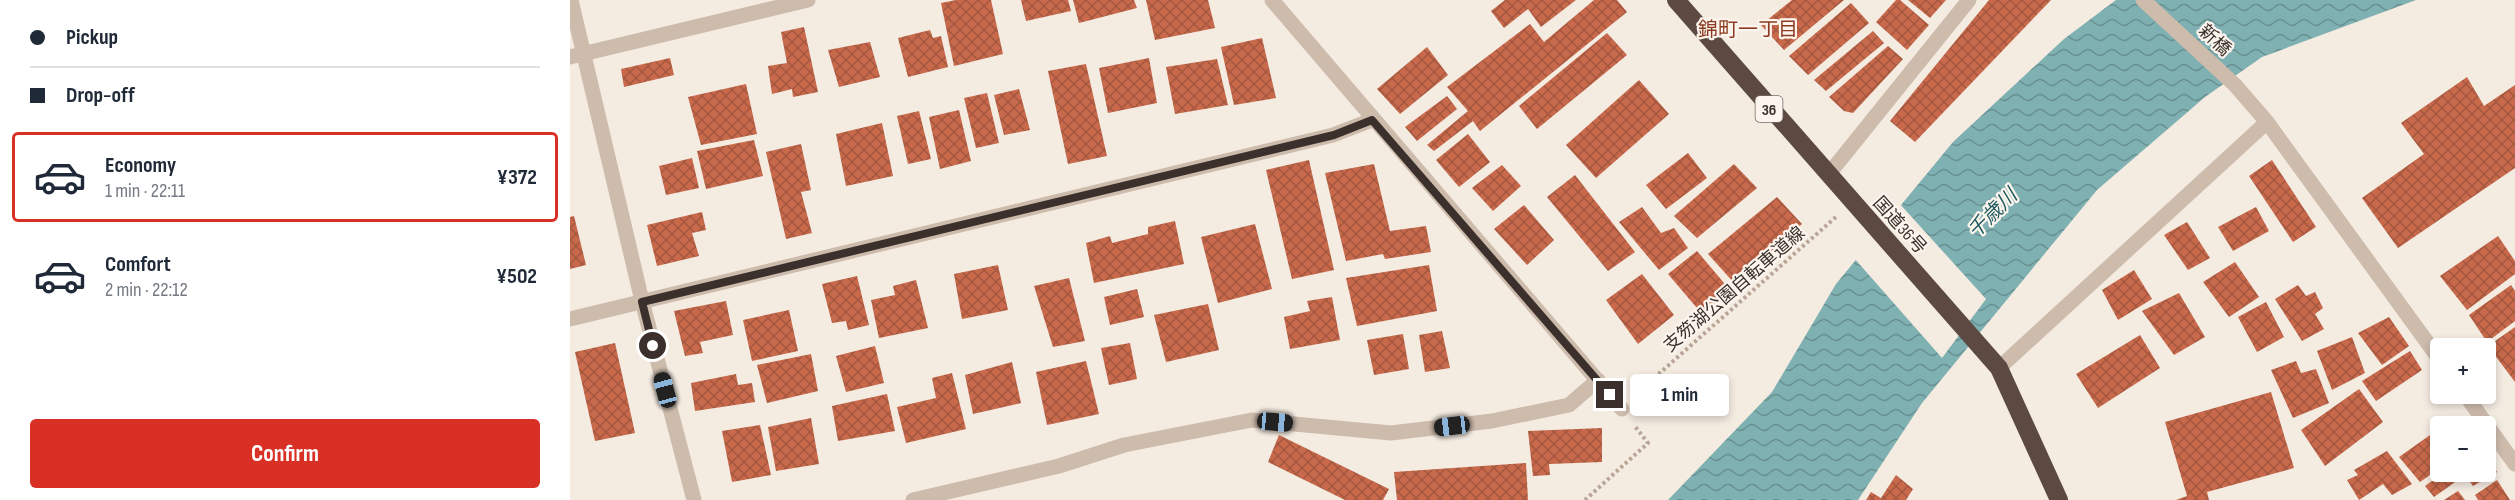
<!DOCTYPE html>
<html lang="en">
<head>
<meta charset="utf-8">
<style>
  body { margin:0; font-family:"Sofia Sans Condensed","Noto Sans JP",sans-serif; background:#f2f2f3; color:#1f2937; height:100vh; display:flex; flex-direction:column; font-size:22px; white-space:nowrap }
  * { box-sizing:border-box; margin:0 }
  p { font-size:20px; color:#747a83 }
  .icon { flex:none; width:33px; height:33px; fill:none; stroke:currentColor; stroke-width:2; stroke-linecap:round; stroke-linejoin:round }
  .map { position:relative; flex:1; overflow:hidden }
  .side { display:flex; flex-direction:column; background:#fff; width:570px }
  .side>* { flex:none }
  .guide { display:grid; align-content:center; height:132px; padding:0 30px; background:#fff }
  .controls { position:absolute; left:1860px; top:338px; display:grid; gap:12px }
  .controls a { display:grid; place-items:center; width:66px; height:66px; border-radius:6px; background:#fff; box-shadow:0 3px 9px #0003; font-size:30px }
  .end { position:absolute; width:27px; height:27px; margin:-14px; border:8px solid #3b302b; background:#fff; box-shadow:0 0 0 3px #fff }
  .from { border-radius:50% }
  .bubble { position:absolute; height:42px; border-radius:6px; background:#fff; box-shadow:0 3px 9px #0003; font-size:20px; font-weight:700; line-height:42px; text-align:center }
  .car { position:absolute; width:18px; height:36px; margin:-18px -9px; border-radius:8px; box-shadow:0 0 4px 2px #0007; background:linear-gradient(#222 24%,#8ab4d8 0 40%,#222 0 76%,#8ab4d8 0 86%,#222 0) }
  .guide b { display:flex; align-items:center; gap:21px; height:57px; font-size:22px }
  .guide b+b { border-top:2px solid #e0e1e3 }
  .guide i { width:15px; height:15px; background:#1f2937 }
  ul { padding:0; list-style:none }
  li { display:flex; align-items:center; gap:18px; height:90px; margin:0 12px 9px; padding:0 18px; border:3px solid transparent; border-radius:6px }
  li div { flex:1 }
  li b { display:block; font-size:22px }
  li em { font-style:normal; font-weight:700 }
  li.selected { border-color:#d93025 }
  li>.icon { width:54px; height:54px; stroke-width:1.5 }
  .button { display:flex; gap:12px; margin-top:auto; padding:12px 30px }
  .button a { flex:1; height:69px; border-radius:6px; background:#d93025; color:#fff; font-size:24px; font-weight:700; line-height:69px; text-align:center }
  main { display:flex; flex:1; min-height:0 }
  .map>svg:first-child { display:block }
</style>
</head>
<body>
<main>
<section class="side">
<div class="guide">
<b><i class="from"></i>Pickup</b>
<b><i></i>Drop-off</b>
</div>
<ul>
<li class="selected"><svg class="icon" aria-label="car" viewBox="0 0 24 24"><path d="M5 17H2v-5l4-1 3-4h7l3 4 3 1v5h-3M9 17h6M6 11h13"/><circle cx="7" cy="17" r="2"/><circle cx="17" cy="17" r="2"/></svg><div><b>Economy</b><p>1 min · 22:11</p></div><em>¥372</em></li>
<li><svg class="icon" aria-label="car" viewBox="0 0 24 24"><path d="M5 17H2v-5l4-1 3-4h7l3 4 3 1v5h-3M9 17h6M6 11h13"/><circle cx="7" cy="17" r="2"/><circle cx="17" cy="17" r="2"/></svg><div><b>Comfort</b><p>2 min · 22:12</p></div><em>¥502</em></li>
</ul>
<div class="button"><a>Confirm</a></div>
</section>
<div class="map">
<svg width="1945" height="500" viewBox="0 0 1945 500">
  <defs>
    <pattern id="water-waves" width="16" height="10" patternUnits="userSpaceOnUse" patternTransform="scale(1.5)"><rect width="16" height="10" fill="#7fb0b2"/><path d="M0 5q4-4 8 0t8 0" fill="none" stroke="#699091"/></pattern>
    <pattern id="building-cross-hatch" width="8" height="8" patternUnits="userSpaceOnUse" patternTransform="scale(1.5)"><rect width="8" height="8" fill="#c8694b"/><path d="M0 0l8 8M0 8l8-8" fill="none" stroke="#a4573f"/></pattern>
  </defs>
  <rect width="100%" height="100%" fill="#f4ebe1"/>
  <path fill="url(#water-waves)" d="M1546,0h300l-154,57 -57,40 -108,93 -175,213 -64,97h-190l104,-108 64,-108 117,-142 111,-103z"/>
  <path fill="#f4ebe1" d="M1329,203l87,96 -44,59 -88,-100z"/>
  <path fill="url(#building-cross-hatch)" d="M386,0h35l12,54 -49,12 -13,-63z
    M451,0h47l3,11 -45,10z
    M503,0h61l3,8 -58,15z
    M576,0h62l7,28 -60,12z
    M935,0h71l-35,27 -13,-18 -24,19 -13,-17z
    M1024,0h23l10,12 -147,119 -7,-10 -39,30 -7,-6 41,-34 -21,-24 83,-63 14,18z
    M1222,0h52l-60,50 -23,-25z
    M1326,0h4l29,25 -22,25 -31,-28z
    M1338,0h38l-16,18z
    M1419,0h62l-136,142 -25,-21z
    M1281,3l18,20 -61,52 -19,-19z
    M234,27l14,65 -25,5 -1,-8 -20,5 -4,-28 19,-3 -6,-31z
    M360,30l3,8 8,-2 7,31 -40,10 -10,-39z
    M1303,31l11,12 -58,48 -12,-11z
    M1037,33l20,22 -90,74 -18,-23z
    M692,38l14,60 -42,7 -13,-58z
    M300,42l10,35 -41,10 -11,-37z
    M1318,46l15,13 -50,54 -9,-2 -15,-14z
    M857,47l21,28 -48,39 -23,-25z
    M100,58l4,17 -50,12 -3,-18z
    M579,58l8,45 -49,10 -9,-45z
    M647,59l11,46 -53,9 -9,-47z
    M516,64l21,92 -39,8 -20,-93z
    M1897,77l17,29 31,-21v83l-117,80 -36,-50 62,-44 -23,-31z
    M1069,80l30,34 -73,64 -30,-33z
    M176,84l11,50 -56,11 -13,-48z
    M449,89l11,41 -26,5 -10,-40z
    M417,93l12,50 -23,5 -12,-50z
    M877,96l10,13 -40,32 -12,-14z
    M389,110l12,51 -31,8 -11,-52z
    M349,111l12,48 -23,5 -11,-48z
    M312,123l11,53 -47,10 -10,-52z
    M898,134l22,28 -31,25 -23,-27z
    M184,140l9,36 -57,13 -9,-38z
    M231,144l10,46 -10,2 11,41 -26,6 -20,-87z
    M1118,153l19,25 -41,31 -20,-24z
    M122,158l7,30 -33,7 -7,-29z
    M739,160l25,110 -42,9 -26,-109z
    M1702,160l44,67 -23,15 -44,-66z
    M804,164l16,67 36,-5 5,26 -46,7 -2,-5 -37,7 -21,-88z
    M1164,164l23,24 -60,50 -23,-22z
    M932,165l19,21 -28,25 -21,-23z
    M1005,175l60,77 -27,19 -61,-74z
    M1207,197l25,27 -67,60 -27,-30z
    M954,205l30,35 -27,25 -33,-36z
    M1072,207l19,26 13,-5 14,20 -29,22 -40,-48z
    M1686,207l13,24 -36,20 -15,-24z
    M132,212l4,18 -14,3 7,23 -42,10 -10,-41z
    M4,216l12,49 -16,4v-52z
    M605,221l9,43 -90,19 -8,-40 24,-7 2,7 36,-9v-7z
    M1617,222l23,36 -22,12 -24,-35z
    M685,224l17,65 -54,14 -17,-66z
    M1928,236l17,25v13l-48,36 -27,-34z
    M1127,251l33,39 -28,24 -34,-40z
    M1665,262l24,35 -30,20 -26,-35z
    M428,265l10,45 -46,9 -8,-45z
    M859,265l8,46 -80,15 -11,-48z
    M1564,270l18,29 -34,21 -16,-30z
    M1072,274l32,41 -36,29 -32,-44z
    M287,276l12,49 -21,5 -2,-9 -14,2 -10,-39z
    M499,278l16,63 -32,6 -19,-61z
    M346,280l12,48 -49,10 -8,-38 24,-5 -2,-9z
    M1728,285l8,11 9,-4 8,16 -8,6 9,15 -22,12 -27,-42z
    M1941,285l4,6v30l-28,21 -18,-27z
    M567,289l7,28 -34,8 -6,-28z
    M1609,293l26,44 -31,18 -32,-44z
    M762,297l8,43 -50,9 -6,-32 26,-6 -3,-10z
    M156,301l7,34 -33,7 3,11 -18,3 -11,-45z
    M1696,302l18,35 -27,15 -19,-35z
    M638,304l11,46 -53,12 -12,-47z
    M219,310l9,41 -46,10 -9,-41z
    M1819,317l20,29 -27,19 -24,-32z
    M1945,327v55l-27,-36z
    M872,331l8,37 -25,4 -6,-37z
    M833,334l6,35 -35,6 -7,-35z
    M1570,335l20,33 -62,40 -22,-34z
    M1782,337l13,36 -33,17 -15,-39z
    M45,343l20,90 -40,8 -20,-89z
    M560,343l7,36 -28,6 -8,-37z
    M305,346l9,37 -38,9 -10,-36z
    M1840,351l12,19 -46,31 -14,-20z
    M241,354l7,37 -51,12 -10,-38z
    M516,361l13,53 -52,11 -11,-53z
    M1726,361l5,12 15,-4 13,34 -36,15 -22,-48z
    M442,362l9,41 -48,11 -8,-39z
    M382,373l14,56 -60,14 -9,-36 39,-9 -4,-20z
    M166,374l2,11 14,-2 3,19 -60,9 -4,-28z
    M1789,389l24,33 -58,44 -24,-36z
    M1701,392l23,76 -87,24 2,8h-33l11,-4 -22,-74z
    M317,394l8,37 -57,10 -6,-35z
    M1885,417l7,9h-19z
    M241,418l8,46 -43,7 -8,-44z
    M190,425l11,50 -39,7 -10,-51z
    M1032,428v34l-53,2 1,11 -17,1 -5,-45z
    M1870,428v40l-20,14 -21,-25z
    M709,435l110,54 -6,11h-38l-77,-38z
    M1817,451l25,33 -20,11 -9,-11 -24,16 -12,-20 11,-5 -4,-5z
    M1916,454l11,18 -24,14 -8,-11 -31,22 -9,-11 21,-15h40z
    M956,463l2,37h-131l-3,-28z
    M1326,475l17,14 -7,11h-40l5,-8 10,6z
    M1927,480l13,20h-32l-3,-5z
    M1888,491l7,9h-21z"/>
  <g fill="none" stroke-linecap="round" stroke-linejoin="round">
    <path stroke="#b9a596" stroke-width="4" stroke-dasharray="3 3" stroke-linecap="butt" d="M1066,394l201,-178
      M1015,500l63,-57 -14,-18"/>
    <path stroke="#cdbbac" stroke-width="15" d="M1,0l71,301 52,199
      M702,0l350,409
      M1573,0l92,85 32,37 173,238
      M0,57l238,-57
      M1258,175l141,-175
      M0,319l763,-184 39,-15
      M1429,368l268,-246
      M1894,393l51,71
      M343,500l146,-34 65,-21 128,-25 139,13 101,-12 77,-16 29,-25"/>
    <path stroke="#5c4a42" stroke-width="18" d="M1106,0l323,368 60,132"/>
  </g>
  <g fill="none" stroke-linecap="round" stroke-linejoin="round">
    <path stroke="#3b302b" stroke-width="8" d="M83,346l-11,-44 692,-167 38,-15 238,275"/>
  </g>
  <g text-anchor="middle" stroke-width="4.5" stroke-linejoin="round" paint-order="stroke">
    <rect fill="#fbf5ee" stroke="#756b66" stroke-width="1.5" x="1185.5" y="96" width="27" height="26" rx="4.5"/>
    <g font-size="16" font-weight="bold" fill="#3b302b">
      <text x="1199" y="115">36</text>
    </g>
    <g font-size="18" fill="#3b302b" stroke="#fbf5ee">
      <text transform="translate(1645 40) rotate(43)" y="6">新橋</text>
      <text transform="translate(1330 225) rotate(48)" y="6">国道36号</text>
      <text transform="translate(1164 289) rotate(-41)" y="6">支笏湖公園自転車道線</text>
    </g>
    <g font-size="20" fill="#8c3b22" stroke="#fbf5ee">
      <text x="1178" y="36">錦町一丁目</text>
    </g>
    <g font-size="20" font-style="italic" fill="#1f5a5e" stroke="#fbf5ee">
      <text transform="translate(1422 213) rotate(-45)" y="7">千歳川</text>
    </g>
  </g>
</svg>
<div class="controls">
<a>+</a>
<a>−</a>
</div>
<i class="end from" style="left:83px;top:346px"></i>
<i class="end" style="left:1040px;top:395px"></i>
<div class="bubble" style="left:1060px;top:374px;width:99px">1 min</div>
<i class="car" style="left:95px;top:390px;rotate:345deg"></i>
<i class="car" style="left:705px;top:422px;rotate:95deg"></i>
<i class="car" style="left:882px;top:426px;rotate:263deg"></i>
</div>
</main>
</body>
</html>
